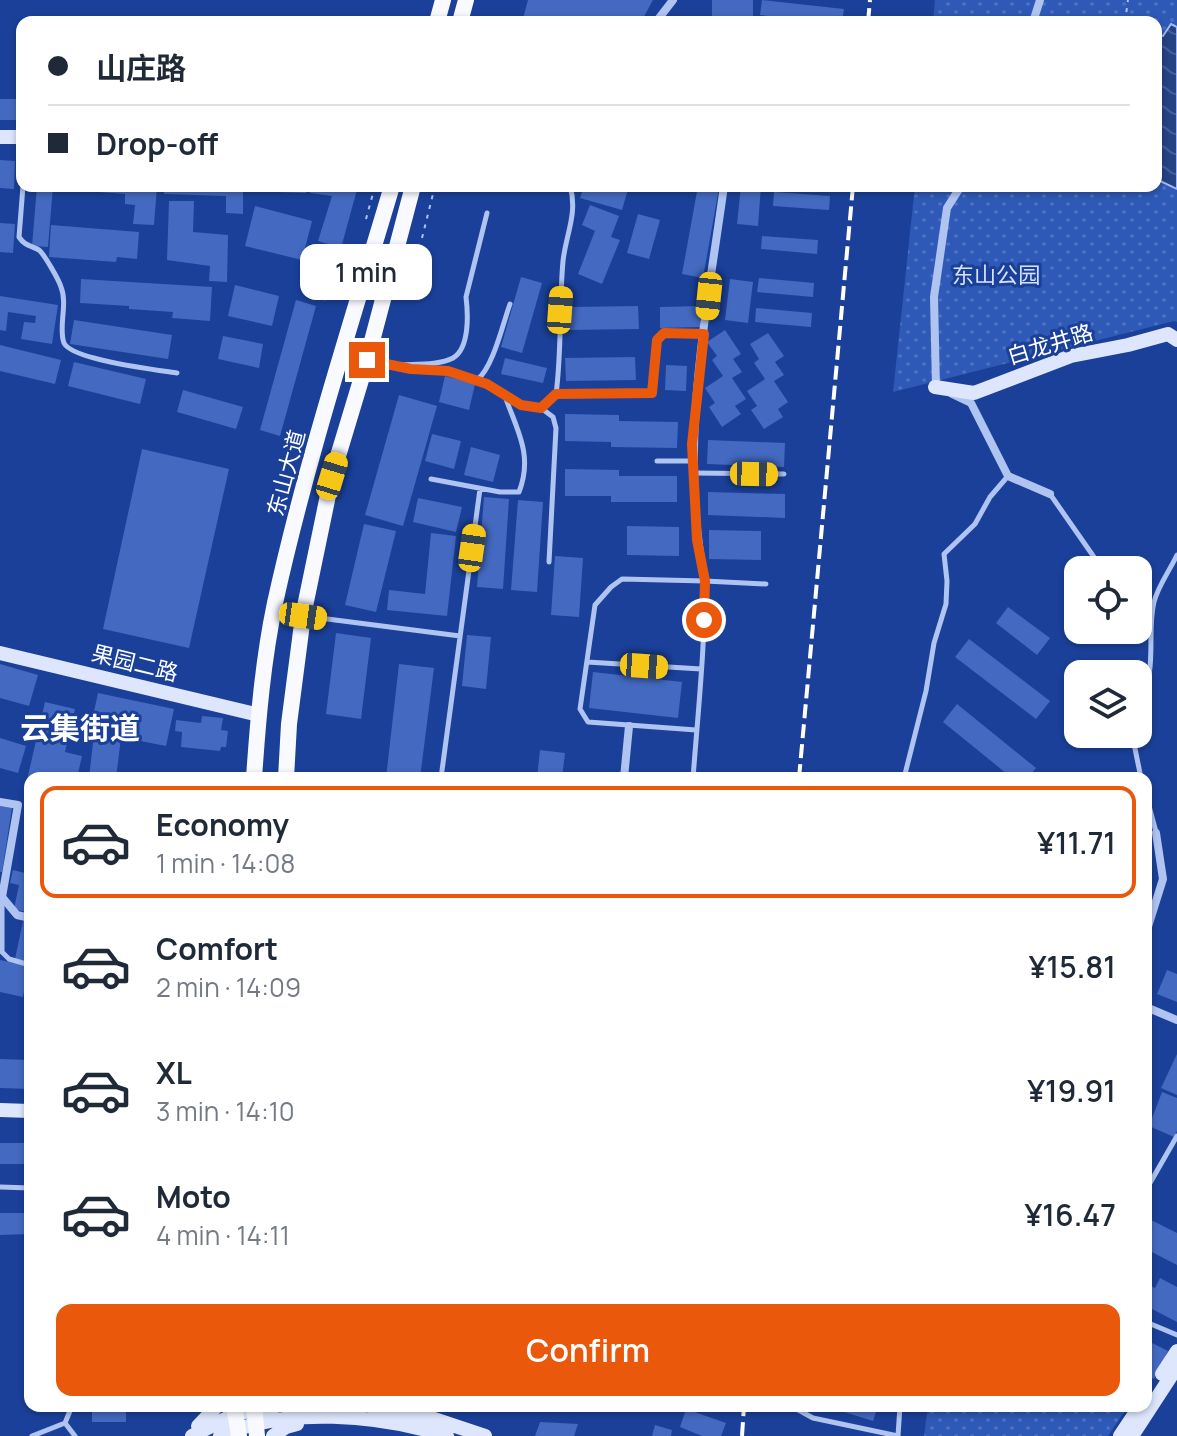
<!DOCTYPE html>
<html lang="en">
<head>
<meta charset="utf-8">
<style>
  body { margin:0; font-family:Manrope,"Noto Sans SC",sans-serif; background:#f6f6f7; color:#1f2937; height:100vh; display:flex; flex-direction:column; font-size:30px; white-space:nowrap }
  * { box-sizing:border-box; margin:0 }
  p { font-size:26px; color:#747a83 }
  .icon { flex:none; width:44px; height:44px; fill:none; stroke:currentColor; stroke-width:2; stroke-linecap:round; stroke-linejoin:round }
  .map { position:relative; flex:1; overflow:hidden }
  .drawer { position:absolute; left:24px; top:772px; width:1128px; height:640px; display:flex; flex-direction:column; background:#fff; border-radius:16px; box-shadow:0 2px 6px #0004 }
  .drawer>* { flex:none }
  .hud { position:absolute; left:16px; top:16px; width:1146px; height:176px; border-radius:16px; box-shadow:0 2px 6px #0004; display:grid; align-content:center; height:176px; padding:0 32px; background:#fff }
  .tools { position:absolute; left:1064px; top:556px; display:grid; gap:16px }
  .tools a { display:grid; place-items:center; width:88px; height:88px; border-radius:16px; background:#fff; box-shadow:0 2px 6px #0004; font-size:40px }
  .end { position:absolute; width:36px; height:36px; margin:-18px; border:10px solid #ea580c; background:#fff; box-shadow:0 0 0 4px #fff }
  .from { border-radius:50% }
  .bubble { position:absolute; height:56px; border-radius:16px; background:#fff; box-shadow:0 2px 6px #0004; font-size:26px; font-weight:600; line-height:56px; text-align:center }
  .car { position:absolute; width:24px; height:48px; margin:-24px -12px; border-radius:10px; box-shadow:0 0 6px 2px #0007; background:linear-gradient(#f5c518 24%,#345 0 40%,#f5c518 0 76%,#345 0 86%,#f5c518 0) }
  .hud b { display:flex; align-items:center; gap:28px; height:76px; font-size:30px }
  .hud b+b { border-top:2px solid #e0e1e3 }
  .hud i { width:20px; height:20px; background:#1f2937 }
  ul { padding:14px 0 0; list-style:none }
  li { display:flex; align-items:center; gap:24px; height:112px; margin:0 16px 12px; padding:0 16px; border:4px solid transparent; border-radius:16px }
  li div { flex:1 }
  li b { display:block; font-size:30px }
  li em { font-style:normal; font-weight:600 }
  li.selected { border-color:#ea580c }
  li>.icon { width:72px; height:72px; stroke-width:1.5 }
  .button { display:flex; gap:16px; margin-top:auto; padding:16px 32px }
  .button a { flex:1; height:92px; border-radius:16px; background:#ea580c; color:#fff; font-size:32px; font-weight:600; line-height:92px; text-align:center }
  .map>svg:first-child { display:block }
</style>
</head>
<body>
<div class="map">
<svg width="1177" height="1436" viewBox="0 0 1177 1436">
  <defs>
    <pattern id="park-dots" width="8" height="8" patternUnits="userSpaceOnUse" patternTransform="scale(2)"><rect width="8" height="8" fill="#2e59b6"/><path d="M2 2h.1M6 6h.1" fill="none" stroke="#4d72c1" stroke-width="1.8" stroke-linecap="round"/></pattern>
    <pattern id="water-waves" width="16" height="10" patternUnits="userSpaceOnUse" patternTransform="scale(2)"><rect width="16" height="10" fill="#254285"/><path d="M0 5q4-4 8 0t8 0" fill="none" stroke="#465e97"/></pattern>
  </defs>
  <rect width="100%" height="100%" fill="#1a4099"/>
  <path fill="url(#park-dots)" d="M935,0h242v322l-3,-1 -281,71 22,-206h241v-164h-223z
    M928,1406h200l-20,30h-184z"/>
  <path fill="url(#water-waves)" stroke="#a2bcf3" stroke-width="2" d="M1171,24l6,3v162l-21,-10v-144l7,1z"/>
  <path fill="#4369c0" d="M528,0h125l-12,22h-119z
    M712,0h41v17h-41z
    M762,0l82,9 -2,13h-33l-49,-7z
    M0,99h22v21h-22z
    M0,160l15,1 -1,28 -14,-1z
    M37,186h16l-5,61 -16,-1z
    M59,186h98l-3,39 -21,-1 2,-19 -10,-1v-10l-66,-5z
    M164,186h142v7l-63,-2v23l-17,-1v-17l-62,-2z
    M311,186h47l-17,62 -23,-7 14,-45 -22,-3z
    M584,186h45l-7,24 -42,-12z
    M698,186l21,2 -16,90 -21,-4z
    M741,186h20l-3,40 -21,-2z
    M774,192l56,4 -1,14 -56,-4z
    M169,201h25l-1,31 35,3 -1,47 -18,-1 1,-15 -43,-6z
    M590,205l29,11 -8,21 9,3 -18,44 -24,-10 17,-43 -13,-6z
    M255,206l57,15 -10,39 -57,-14z
    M638,214l22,6 -11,39 -22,-6z
    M0,223l15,1 -2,29 -13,-1z
    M51,225l88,7 -2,27 -20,-2 -1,5 -67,-5z
    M762,236l56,4 -1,14 -56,-5z
    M317,246l23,7 -14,48 -23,-7z
    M521,277l21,6 -20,70 -21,-6z
    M759,278l55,5 -1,14 -56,-5z
    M81,279l131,8 -2,34 -38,-3 1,-6 -44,-3v-3l-49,-3z
    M730,279l23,3 -5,41 -23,-3z
    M235,285l44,11 -7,30 -44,-10z
    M0,296l58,9 -6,39 -31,-5 3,-17 11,1 1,-7 -28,-4 -2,19 -6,-1z
    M296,300l20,6 -36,130 -20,-6z
    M638,306l1,23 -70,1 -1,-23z
    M700,306v21l-40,1v-21z
    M756,308l56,5 -1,14 -56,-5z
    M74,320l98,15 -4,24 -98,-15z
    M725,330l16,24 -8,5 9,13 -10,6 14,21 -11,7 6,8 -19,13 -13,-20 6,-4 -10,-15 18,-12 -11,-16 5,-4 -10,-14z
    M768,333l16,23 -9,6 9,13 -10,6 14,21 -10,7 5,8 -19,12 -13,-19 6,-4 -10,-15 18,-12 -11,-16 5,-4 -9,-15z
    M223,336l40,8 -4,24 -41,-9z
    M0,345l61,15 -6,24 -55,-13z
    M635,357l1,23 -70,1 -1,-23z
    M505,358l42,10 -4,15 -42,-9z
    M74,362l72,17 -6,25 -72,-18z
    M666,365l21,1 -1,25 -21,-1z
    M445,376l30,8 -6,26 -30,-8z
    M183,390l60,17 -7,22 -59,-17z
    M399,395l38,11 -34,120 -38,-11z
    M565,414l54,1v6l59,1 -1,26 -66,-1v-5l-46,-1z
    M432,434l29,7 -7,28 -29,-8z
    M708,440l77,3 -1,24 -77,-3z
    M471,447l29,8 -7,27 -29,-7z
    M142,449l87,20 -40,179 -86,-19z
    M565,469l54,1v6h58v26h-66v-6h-46z
    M708,492l77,2v24l-77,-3z
    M484,497l25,2 -6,90 -26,-2z
    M418,498l44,9 -6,25 -43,-10z
    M518,500l25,2 -6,90 -26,-2z
    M364,524l32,7 -20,81 -31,-7z
    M627,526l52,1v29l-52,-1z
    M709,530l52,1v29l-52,-1z
    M431,533l25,3 -9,80 -60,-6 2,-20 36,4z
    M555,556l28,2 -4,59 -28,-2z
    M1008,607l42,31 -13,17 -41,-32z
    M336,633l35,5 -10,81 -35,-5z
    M467,635l24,2 -5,52 -24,-3z
    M969,639l81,62 -14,18 -81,-62z
    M0,664l38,11 -9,31 -29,-8z
    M399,664l35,4 -14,110h-34z
    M593,672l89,10 -4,36 -89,-10z
    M98,693l76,16 -8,37 -41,-8 3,-15 -35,-7z
    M45,702l30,7 -10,43 17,4 -5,22h-47v16l-6,-1z
    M957,704l79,64 -8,10h-16l-69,-56z
    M202,716l21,2 -2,12 7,1 -2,16h-5l-1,4 -39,-4 1,-15 -7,-1 1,-11 25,3z
    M94,734l27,4 -5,40h-27z
    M0,738l26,8 -8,27 -18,-5z
    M540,750l25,3 -3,25h-25z
    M0,806l12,2 -10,64h-2z
    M27,864l3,1v48l-16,-4 5,-24 -9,-2 3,-13 12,3z
    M23,921l7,2v39l-15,-3z
    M0,960l29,6 -6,31 -23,-5z
    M1167,970l10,4v28l-20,-8z
    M1177,1054v41l-16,-7z
    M0,1059l30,1v29l-30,-1z
    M1162,1092l15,6v33l-3,6 -25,-11z
    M0,1143h30v21h-30z
    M0,1213h30v21l-30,1z
    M1151,1220l26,13v32l-31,-16v-19z
    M1160,1278l17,9v35l-25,-13 -6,12v-37l9,4z
    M1146,1340l22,11 -14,28 -8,-4z
    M92,1406h34v16h-34z
    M825,1406h53l-5,15z
    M686,1409l40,14 -5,13h-19l-22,-9z
    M540,1422l38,2 -4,12h-39z
    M655,1425l17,5 -1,6h-19z"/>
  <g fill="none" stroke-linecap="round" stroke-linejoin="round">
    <path stroke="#afc4f1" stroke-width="2" stroke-dasharray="4 6" stroke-linecap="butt" d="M1125,22l3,-22
      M366,219l9,-33
      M422,238l13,-52"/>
    <path stroke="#afc4f1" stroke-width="5" d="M23,186l-4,51c6,9 11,8 20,13 5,4 20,30 22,37 7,17 -3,41 3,56 8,17 93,27 113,30
      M370,361l41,8 37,2 39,13 34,21 20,3 15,-14c6,-44 3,-89 7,-133 3,-27 15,-48 7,-75
      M401,365c15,-1 39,0 52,-7 17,-10 15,-45 13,-61l21,-84
      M477,380c16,-12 26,-57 33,-76
      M556,394l96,-1 5,-53 7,-7 40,1
      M541,408l12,9 3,11 -7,134
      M657,461h36
      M694,473l90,1
      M431,479l69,13h19c14,-36 -1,-60 -13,-93
      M1050,494l53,76
      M705,581l61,3
      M1138,610l12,14
      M304,616l156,20
      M587,662l114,7
      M1138,702c21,-30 8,-67 16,-100 4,-16 16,-32 23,-47
      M1132,734l9,44
      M441,778l39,-289
      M693,778c5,-65 12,-132 12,-197l-83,-2 -11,8 -16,18 -15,104 8,13 108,8
      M904,778l22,-87 8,-48 12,-39 1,-23 -3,-27 31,-30 15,-27 18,-21
      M1146,795l10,37
      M2,897v55l7,7 21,6
      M0,1187l30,1
      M1146,1190l31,-54
      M1146,1322l31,13
      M791,1406l22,12 85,18
      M65,1423l10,13
      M32,1436l33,-13 7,-17
      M898,1436l2,-30"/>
    <path stroke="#afc4f1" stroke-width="8" d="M656,22l17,-22
      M1033,22l7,-22
      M936,387l-2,-90 13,-89 14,-22
      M952,394l19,9 37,73 42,18
      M705,581c-27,-131 1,-265 19,-395
      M624,778l5,-52
      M0,802l18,3 -16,92 15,18 13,3
      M1146,933l17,-54 -7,-46
      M1146,1007l31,13"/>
    <path stroke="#dde6fc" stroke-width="14" d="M0,137h22
      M935,387l39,6 97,-37 57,-11 40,-11 9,6
      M0,653l259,62
      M0,1110l30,1
      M1162,1374l15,-23
      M371,1406l57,11 57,19
      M198,1426l19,-20
      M192,1436l43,-22 41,-8
      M220,1436c66,-30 160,-21 227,0
      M273,1436l13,-9 11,-3
      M1120,1436l20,-30
      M1132,1436l45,-69"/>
    <path stroke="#f8faff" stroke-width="16" d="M437,22l6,-22
      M460,22l6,-22
      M254,778c4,-58 9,-118 21,-175 31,-141 76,-279 117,-417
      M286,778l3,-54 14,-108 29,-140 35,-116 46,-174
      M234,1406l5,30
      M254,1406l3,30"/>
    <path stroke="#fff" stroke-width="4" stroke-dasharray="14 6" stroke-linecap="butt" d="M868,22l2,-22
      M799,778l54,-592
      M742,1436l2,-30"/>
  </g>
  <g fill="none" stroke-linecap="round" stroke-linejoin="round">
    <path stroke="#ea580c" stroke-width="10" d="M367,360l44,9 37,2 39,13 34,21 20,3 15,-14 96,-1 5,-53 7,-7 40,1 -12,110 5,96 8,41 -1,39"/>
  </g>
  <g text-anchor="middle" stroke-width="6" stroke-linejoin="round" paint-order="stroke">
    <g font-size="22" fill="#d6e2fc" stroke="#1a4099">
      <text x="996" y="283">东山公园</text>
    </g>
    <g font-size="22" fill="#fff" stroke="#1a4099">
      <text transform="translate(1050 344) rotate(-17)" y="8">白龙井路</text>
      <text transform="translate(286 473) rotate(-75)" y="8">东山大道</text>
      <text transform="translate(135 663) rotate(14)" y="8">果园二路</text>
    </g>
    <g font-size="30" font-weight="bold" fill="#fff" stroke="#1a4099">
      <text x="80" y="739">云集街道</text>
    </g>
  </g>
</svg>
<div class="tools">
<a><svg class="icon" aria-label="locate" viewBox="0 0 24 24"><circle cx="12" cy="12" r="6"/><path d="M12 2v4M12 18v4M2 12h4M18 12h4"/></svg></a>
<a><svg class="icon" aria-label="layers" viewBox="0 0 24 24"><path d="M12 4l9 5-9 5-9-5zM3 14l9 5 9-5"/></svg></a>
</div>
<i class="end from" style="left:704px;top:620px"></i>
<i class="end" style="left:367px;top:360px"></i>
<div class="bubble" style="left:300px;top:244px;width:132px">1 min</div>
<i class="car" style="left:709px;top:296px;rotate:186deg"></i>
<i class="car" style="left:560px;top:310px;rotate:4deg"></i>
<i class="car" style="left:754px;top:474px;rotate:91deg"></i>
<i class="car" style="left:332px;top:476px;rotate:17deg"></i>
<i class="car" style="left:472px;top:548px;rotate:8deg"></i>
<i class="car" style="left:303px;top:616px;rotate:98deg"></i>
<i class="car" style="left:644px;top:666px;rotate:94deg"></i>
<div class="hud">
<b><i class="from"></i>山庄路</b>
<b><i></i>Drop-off</b>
</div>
<section class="drawer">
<ul>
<li class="selected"><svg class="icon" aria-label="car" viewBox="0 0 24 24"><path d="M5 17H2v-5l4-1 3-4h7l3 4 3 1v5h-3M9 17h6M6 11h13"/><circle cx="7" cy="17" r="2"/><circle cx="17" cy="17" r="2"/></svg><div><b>Economy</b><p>1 min · 14:08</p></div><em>¥11.71</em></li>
<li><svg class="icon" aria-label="car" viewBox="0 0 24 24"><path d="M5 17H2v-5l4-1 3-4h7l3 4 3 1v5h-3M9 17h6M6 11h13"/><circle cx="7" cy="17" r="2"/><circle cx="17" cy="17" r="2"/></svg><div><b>Comfort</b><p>2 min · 14:09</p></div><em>¥15.81</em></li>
<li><svg class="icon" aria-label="car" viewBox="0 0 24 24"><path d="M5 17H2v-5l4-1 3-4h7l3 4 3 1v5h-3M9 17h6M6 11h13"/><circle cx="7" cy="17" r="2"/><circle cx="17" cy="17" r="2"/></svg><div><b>XL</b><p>3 min · 14:10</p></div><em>¥19.91</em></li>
<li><svg class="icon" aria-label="car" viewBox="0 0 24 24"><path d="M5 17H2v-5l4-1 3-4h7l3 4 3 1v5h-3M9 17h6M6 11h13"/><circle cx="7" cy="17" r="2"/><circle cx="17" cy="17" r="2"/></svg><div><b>Moto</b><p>4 min · 14:11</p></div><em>¥16.47</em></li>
</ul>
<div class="button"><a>Confirm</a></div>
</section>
</div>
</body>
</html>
